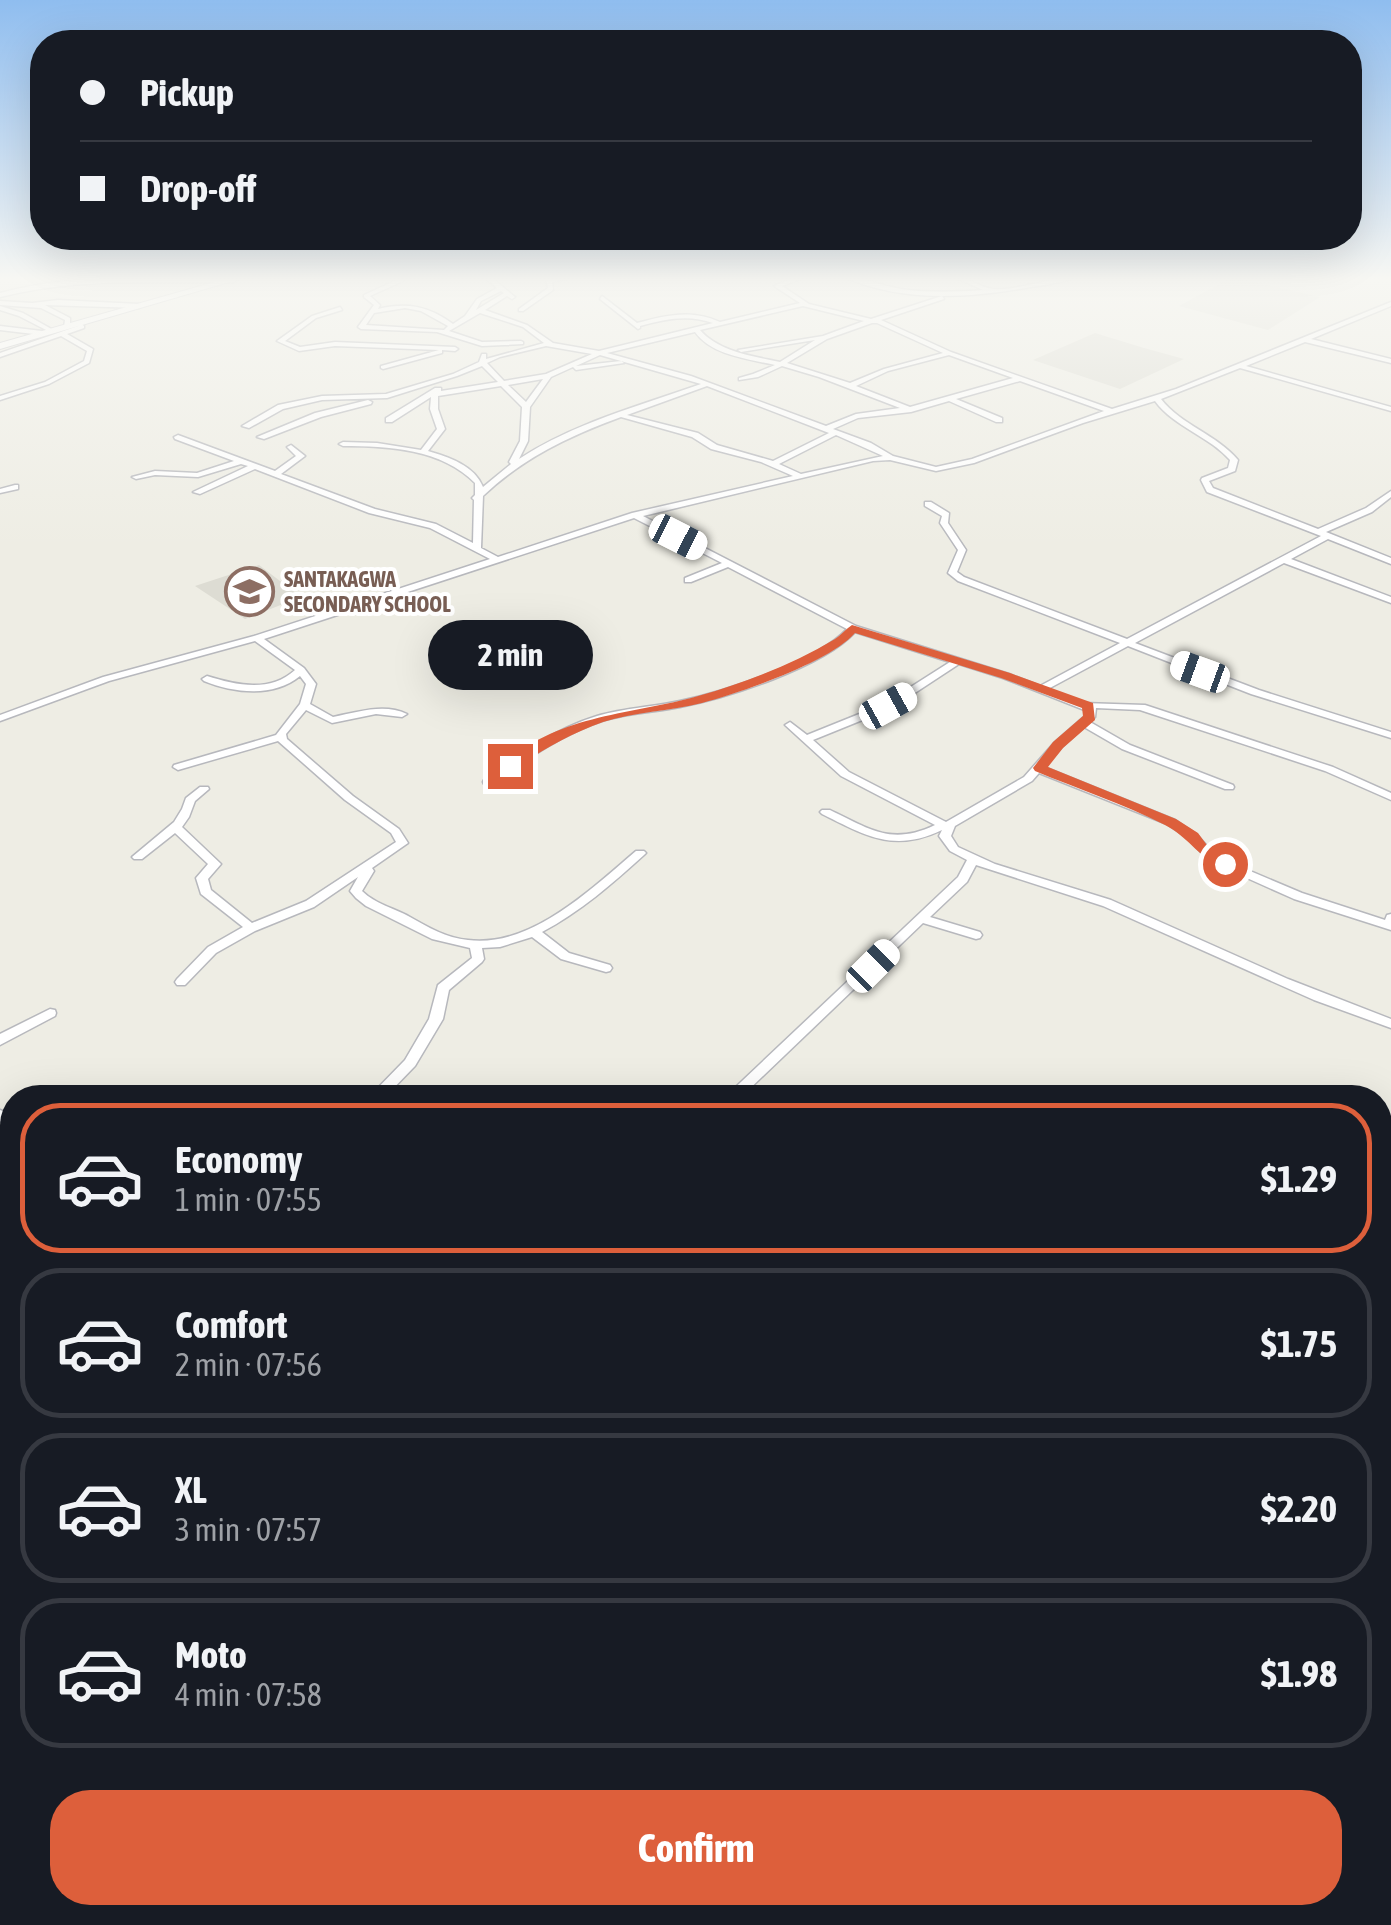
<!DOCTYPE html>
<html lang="en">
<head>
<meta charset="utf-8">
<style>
  body { margin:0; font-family:"Asap Condensed",sans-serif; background:#242831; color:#f1f3f6; height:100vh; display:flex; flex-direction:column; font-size:38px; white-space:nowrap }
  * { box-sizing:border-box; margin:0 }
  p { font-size:32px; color:#9ea1a6 }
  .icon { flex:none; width:55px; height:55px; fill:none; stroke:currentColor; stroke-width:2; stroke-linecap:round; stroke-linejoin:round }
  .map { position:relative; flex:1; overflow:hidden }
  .panel { position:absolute; left:0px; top:1085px; width:1392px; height:840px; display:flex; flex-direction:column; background:#171b24; border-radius:40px 40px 0 0; box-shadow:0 10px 40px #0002 }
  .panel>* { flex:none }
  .guide { position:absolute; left:30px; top:30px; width:1332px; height:220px; border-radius:40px; box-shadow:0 10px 40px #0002; display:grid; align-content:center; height:220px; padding:0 50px; background:#171b24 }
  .end { position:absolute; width:45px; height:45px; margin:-22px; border:12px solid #dd5f3b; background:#fff; box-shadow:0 0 0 5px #fff }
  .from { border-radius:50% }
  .bubble { position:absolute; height:70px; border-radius:35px; background:#171b24; box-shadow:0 10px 40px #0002; font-size:32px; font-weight:700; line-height:70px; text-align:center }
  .car { position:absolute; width:30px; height:60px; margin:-30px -15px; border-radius:12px; box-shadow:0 0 8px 2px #0007; background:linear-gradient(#fff 24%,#345 0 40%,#fff 0 76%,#345 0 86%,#fff 0) }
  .guide b { display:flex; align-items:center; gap:35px; height:95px; font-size:38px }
  .guide b+b { border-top:2px solid #363941 }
  .guide i { width:25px; height:25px; background:#f1f3f6 }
  ul { padding:18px 0 0; list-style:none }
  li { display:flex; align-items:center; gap:30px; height:150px; margin:0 20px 15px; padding:0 30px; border:5px solid #363941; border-radius:40px }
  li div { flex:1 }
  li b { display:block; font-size:38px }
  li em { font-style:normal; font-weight:700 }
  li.on { border-color:#dd5f3b }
  li>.icon { width:90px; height:90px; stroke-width:1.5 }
  .action { display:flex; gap:20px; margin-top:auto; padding:20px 50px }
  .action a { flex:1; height:115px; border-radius:40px; background:#dd5f3b; color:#fff; font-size:40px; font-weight:700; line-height:115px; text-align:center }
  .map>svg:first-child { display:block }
</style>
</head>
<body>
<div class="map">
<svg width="1391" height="1925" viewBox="0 0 1391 1925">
  <rect width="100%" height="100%" fill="#eeede4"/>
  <path fill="#dddcd3" d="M1232,277l88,20 -52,33 -89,-24z
    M1095,333l49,15 40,11 -64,30 -87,-29z
    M259,565l42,32 -56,22 -50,-33z"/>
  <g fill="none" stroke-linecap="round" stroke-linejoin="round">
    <defs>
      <path id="street" d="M484,277h7l24,20 -3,2 -5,-3 -22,14 42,15 26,18 46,8 114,-28c-24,-9 -48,-4 -73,3v2l-2,1 -38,-30 2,-3 35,27c29,-8 55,-14 83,-1l80,-19 -26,-17 22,-9h9l-23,9 27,18 62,15 71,-23 2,3 -63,21 70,32 161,57 64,-20 215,-87v4l-80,33 80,20v4l-86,-21 -59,24 145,41v4l-151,-43 -79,31c20,26 55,35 77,61l-3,11 -26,10 4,7 105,41 48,-21 25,-17v6l-19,15 -46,20 65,26v6l-63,-25 -37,20 100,38v6l-107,-40 -149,80 124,47 132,42v6l-140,-44 -123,-48 -80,43 35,14 62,2 188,62 58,26v7l-66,-29 -185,-61 -44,-2 -1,9 -5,5 40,23 103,40 1,2 -1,2h-8l-103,-40 -38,-22 -22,20 -18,20 131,53 21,14 21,23 85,36 83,27 2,-5 4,-1v16l-97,-31 -85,-38 -21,-23 -21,-14 -128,-51 -7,8 -77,45 -4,10 7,11 37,17 116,36 177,79 103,40v9l-77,-28 -211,-94 -127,-41 -9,17 -37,35 50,15 2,3 -2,3 -4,1 -53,-16 -183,175h-16l234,-221 9,-17 -17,-9 -11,-15 3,-6c-48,23 -76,6 -120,-16l-2,-2 2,-2h8c40,19 61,36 105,15l-94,-49 -56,-51 5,-3 17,13 77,-31 66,-42 -95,-30c-32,35 -128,66 -175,75 -25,5 -51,6 -75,13 -42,13 -78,39 -113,64h-8l-1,-2 1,-2c35,-26 71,-51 113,-64 27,-8 56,-9 83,-15 44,-9 138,-40 167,-72l-119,-62 -37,15h-6v-4l37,-15 -88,-45 -370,121 40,29 12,16 -6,20 23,13c25,-5 51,-14 74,-3l-5,3 -26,-3 -44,9 -26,-13 -20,24 1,5 66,57 46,33 9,14 -36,25 2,3 -12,20c13,13 32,17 48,26 18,10 36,21 58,23 63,8 123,-51 168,-89h8l2,2 -2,2c-32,29 -64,57 -102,77l27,21 41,12 2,3 -2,3 -4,1 -45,-13 -29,-22 -32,10 -18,1 2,11 -2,3 -33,28 -6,29 -28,47 -31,32h-16l37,-38 24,-41 9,-34 34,-27 -2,-10 -38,-9 -66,-33 -10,-8 -6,-7 8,-14 -44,30 -59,24 -39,22 -31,32h-8l-2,-3 2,-3 31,-32 35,-20 -42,-33 -5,-16 12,-14 -33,-31 -33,26h-8l-2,-2 42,-35 8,-13 4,-11 14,-11h8l1,2 -14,12 -6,16 -7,10 39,37 -13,15 3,11 41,33 54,-22 90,-59 -5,-9 -46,-33 -67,-59 -100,29 -5,-3 1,-2 102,-30 24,-31 6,-20 -6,-8c-27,22 -66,17 -96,5l-2,-2 5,-3c29,9 63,17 88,-6l-40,-29 -146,40 -109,40v-6l103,-38 151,-41 236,-77 -60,-31 -61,-15 -114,-44 -55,25 -7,-2 55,-26 -7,-2 -43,13 -43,-2 -19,4 -4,-2 23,-6 42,2 37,-12 -59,-22 -1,-2 4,-2 97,36 21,-15 -9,-9 4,-2 14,11 -24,18 94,35 61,15 37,19 1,-43 -2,-2 3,-3v-12c-33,-34 -87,-37 -132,-37l-4,-2 4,-2 34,1 44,7 16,-21 -7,-20 1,-12 -39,25h-6v-4l49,-30h6v3l57,-9 -16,-16 -25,10 -70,22 -65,2 -39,9 -34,19 -7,-2 36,-21 44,-9 64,-2 67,-20 26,-12 3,-8h4v5l58,-16 -21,-16 -43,-14 -31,18 33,11 39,-1 2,1v2l-41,2 -45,-14 -76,-3 -3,-2 16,-22 -10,-8v-2l37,-17 2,3 -33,15 10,9 -2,4c29,-7 51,-3 75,15l12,-8 12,-17 20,-11zM501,291l3,2 -28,17 5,-9zM803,306l61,15 -41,15 -85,14 3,2 74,-12 -35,22c-27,-6 -61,-10 -80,-32zM405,308l16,3 27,15 -4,4 -78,-5 8,-12zM872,323h5l66,30 -59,16 -34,14 -63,-20 40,-24zM695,332c16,23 53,27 80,33l-22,9 -14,4v2l19,-3 24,-11 37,11 81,31 -44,6 -30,12 -135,-50 -84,-23zM546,346l46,8 -46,20 -42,7 -17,-18 13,-6zM600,355l101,29c-62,22 -127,39 -182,75l9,-18 2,-34 21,-30 22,-10 3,3 48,-7 -3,-2 -45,5zM949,355l64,23 -103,29 -54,-21 32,-15zM543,379l-17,23 -18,-17zM1020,381l84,30 -132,48 -36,8 -43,-11 -22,-13 -38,-14 25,-11 53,-6 38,-11 47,21h6v-4l-46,-19zM501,386l21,21 -2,34 -11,21 2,2 -28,23c-8,-21 -34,-30 -55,-36l17,-22 -7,-20v-13zM707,386l122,47 -56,28 -56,-16 -19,-12 -71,-18zM1155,401c19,26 54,35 75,59l-2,8 -26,10 -1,2 6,12 114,44 -194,103 -163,-62 -7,-5 9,-22 -18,-27 1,-10 -18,-11h-6v4l17,10 -2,7 18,27 -10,23 10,8 162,62 -80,43 -31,-12 -153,-48 -213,-110 230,-55 17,-1 46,11 38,-8 109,-40zM621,417l71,20 19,12 50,13 32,14 -161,37 -134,44 -17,-9 2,-52c40,-38 86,-60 138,-79zM836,435l47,21 -82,18 -22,-10zM959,664l44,14 84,33 -2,5 -31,27 -30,34 -78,45 -97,-50 -36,-32 79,-32z
        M561,277h16l-25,5 1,8 -30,21h-4v-2l29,-21 -2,-8z
        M844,277c19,0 38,9 57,12 27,4 55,3 82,1l-29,-13c15,0 26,11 40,12 24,2 56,-12 83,-12 -14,5 -31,8 -46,10 -61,11 -129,16 -187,-10z
        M115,278h118l3,2 -3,2c-79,1 -156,-5 -233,15v-4c38,-10 76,-14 115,-15z
        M58,300l81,4 3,2 -3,2 -94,-3 25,13v9l-3,2 -3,-2 1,-7 -24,-12 -41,-3v-4l32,2z
        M0,306l23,7 32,18 -5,1 -31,-16 -19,-6z
        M340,307l2,3 -26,8 -31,23 15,6 35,-5 120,5 3,2 -3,2 -13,-1v3l-59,16 -2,-1v-2l58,-16 -104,-4 -36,5 -22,-10 35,-25z
        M79,322l5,4v2l-17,6 26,15 -4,14 -40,21 -49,16v-4l45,-14 39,-21 3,-10 -26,-15 -61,21v-4l78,-27 -2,-2z
        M0,326l42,5 3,2 -3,2 -42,-5z
        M368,400l4,2 -1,2 -50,13 -57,22 -7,-2 58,-24z
        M15,485h3v4l-18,4v-4z
        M50,1009l5,1 1,3 -1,3 -55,29v-11z
        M0,1110l12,5v11l-12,-5z
        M0,1227h12v12h-12z
        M1380,1277l11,5v13l-11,-5z
        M0,1281h12v12h-12z
        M1391,1337v17l-11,7v-17z
        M12,1396v14l-12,2v-14z
        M1380,1451l11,6v18l-11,-6z
        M12,1795c1,15 5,35 -12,42 0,-15 0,-35 12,-42z
        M1391,1831v20l-11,3v-20z
        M595,1912h23l7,13h-24z
        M713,1912c16,0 37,-5 45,13 -16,0 -38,0 -45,-13z
        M888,1912h28c-6,13 -21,13 -37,13l3,-8z
        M1022,1912h132l-2,8 -24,5 -96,-2 -8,-3z"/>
      <path id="secondary" d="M232,277h14l-246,72v-6z"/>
    </defs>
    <use href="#street" stroke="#b7b8bd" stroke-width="3"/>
    <use href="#secondary" stroke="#babbc1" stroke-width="2"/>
    <use href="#street" fill="#fff" fill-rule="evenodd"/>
    <use href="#secondary" fill="#fff" fill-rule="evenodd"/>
  </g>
  <linearGradient id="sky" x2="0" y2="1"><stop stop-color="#8fbdef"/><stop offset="0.51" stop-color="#f7f7f3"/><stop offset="1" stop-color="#f7f7f3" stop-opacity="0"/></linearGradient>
  <rect width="1391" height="547" fill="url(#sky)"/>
  <path fill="#dd5f3b" d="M852,625l158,48 83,30 2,17 -32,28 -15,19 128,52 22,14 14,19 21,12 -13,3c-22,-11 -33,-31 -55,-42 -41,-21 -87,-36 -130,-54l-2,-3 20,-26 30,-26 -1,-8 -81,-30 -146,-45c-25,29 -115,60 -153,70 -32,8 -68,9 -99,19 -31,11 -62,28 -88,47l-12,-3c52,-52 129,-51 195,-70 47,-13 95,-32 137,-57 6,-4 11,-10 17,-14z"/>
  <defs>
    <symbol id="school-ring" viewBox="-11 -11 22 22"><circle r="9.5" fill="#fff" stroke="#8d6e63" stroke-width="1.5"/><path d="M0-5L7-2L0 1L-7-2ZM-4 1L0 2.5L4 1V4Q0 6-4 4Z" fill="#8d6e63"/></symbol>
  </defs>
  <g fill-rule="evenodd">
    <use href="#school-ring" x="222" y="564" width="55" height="55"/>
  </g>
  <g text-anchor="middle" stroke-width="8" stroke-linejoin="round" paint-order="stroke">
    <g font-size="22" font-weight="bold" fill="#785e54" stroke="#fff" text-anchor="start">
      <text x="284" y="587">SANTAKAGWA<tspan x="284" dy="25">SECONDARY SCHOOL</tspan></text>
    </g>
  </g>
</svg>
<i class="end from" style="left:1225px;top:864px"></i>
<i class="end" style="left:510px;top:766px"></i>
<div class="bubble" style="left:428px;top:620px;width:165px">2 min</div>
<i class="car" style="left:678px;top:537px;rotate:117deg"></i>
<i class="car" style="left:1200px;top:672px;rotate:290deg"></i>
<i class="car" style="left:888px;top:706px;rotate:61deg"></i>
<i class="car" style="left:873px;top:966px;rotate:45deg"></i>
<div class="guide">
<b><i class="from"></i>Pickup</b>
<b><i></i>Drop-off</b>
</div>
<section class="panel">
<ul>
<li class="on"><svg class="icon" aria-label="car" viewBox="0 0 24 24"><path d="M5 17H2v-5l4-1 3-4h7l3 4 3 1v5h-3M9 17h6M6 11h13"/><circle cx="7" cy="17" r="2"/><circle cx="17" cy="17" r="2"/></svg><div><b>Economy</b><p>1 min · 07:55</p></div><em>$1.29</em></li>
<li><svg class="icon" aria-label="car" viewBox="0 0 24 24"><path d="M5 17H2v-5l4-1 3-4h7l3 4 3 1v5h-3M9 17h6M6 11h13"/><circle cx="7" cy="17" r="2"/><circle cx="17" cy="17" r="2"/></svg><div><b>Comfort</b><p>2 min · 07:56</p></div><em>$1.75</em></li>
<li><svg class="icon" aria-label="car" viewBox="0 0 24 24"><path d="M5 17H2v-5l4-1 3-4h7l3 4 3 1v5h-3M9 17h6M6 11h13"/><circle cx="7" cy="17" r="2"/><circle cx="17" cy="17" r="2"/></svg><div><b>XL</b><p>3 min · 07:57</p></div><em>$2.20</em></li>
<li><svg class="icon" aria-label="car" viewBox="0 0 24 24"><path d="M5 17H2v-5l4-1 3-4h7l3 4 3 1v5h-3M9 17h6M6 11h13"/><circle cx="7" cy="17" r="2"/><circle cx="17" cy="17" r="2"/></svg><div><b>Moto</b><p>4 min · 07:58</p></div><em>$1.98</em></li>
</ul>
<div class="action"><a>Confirm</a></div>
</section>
</div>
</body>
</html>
